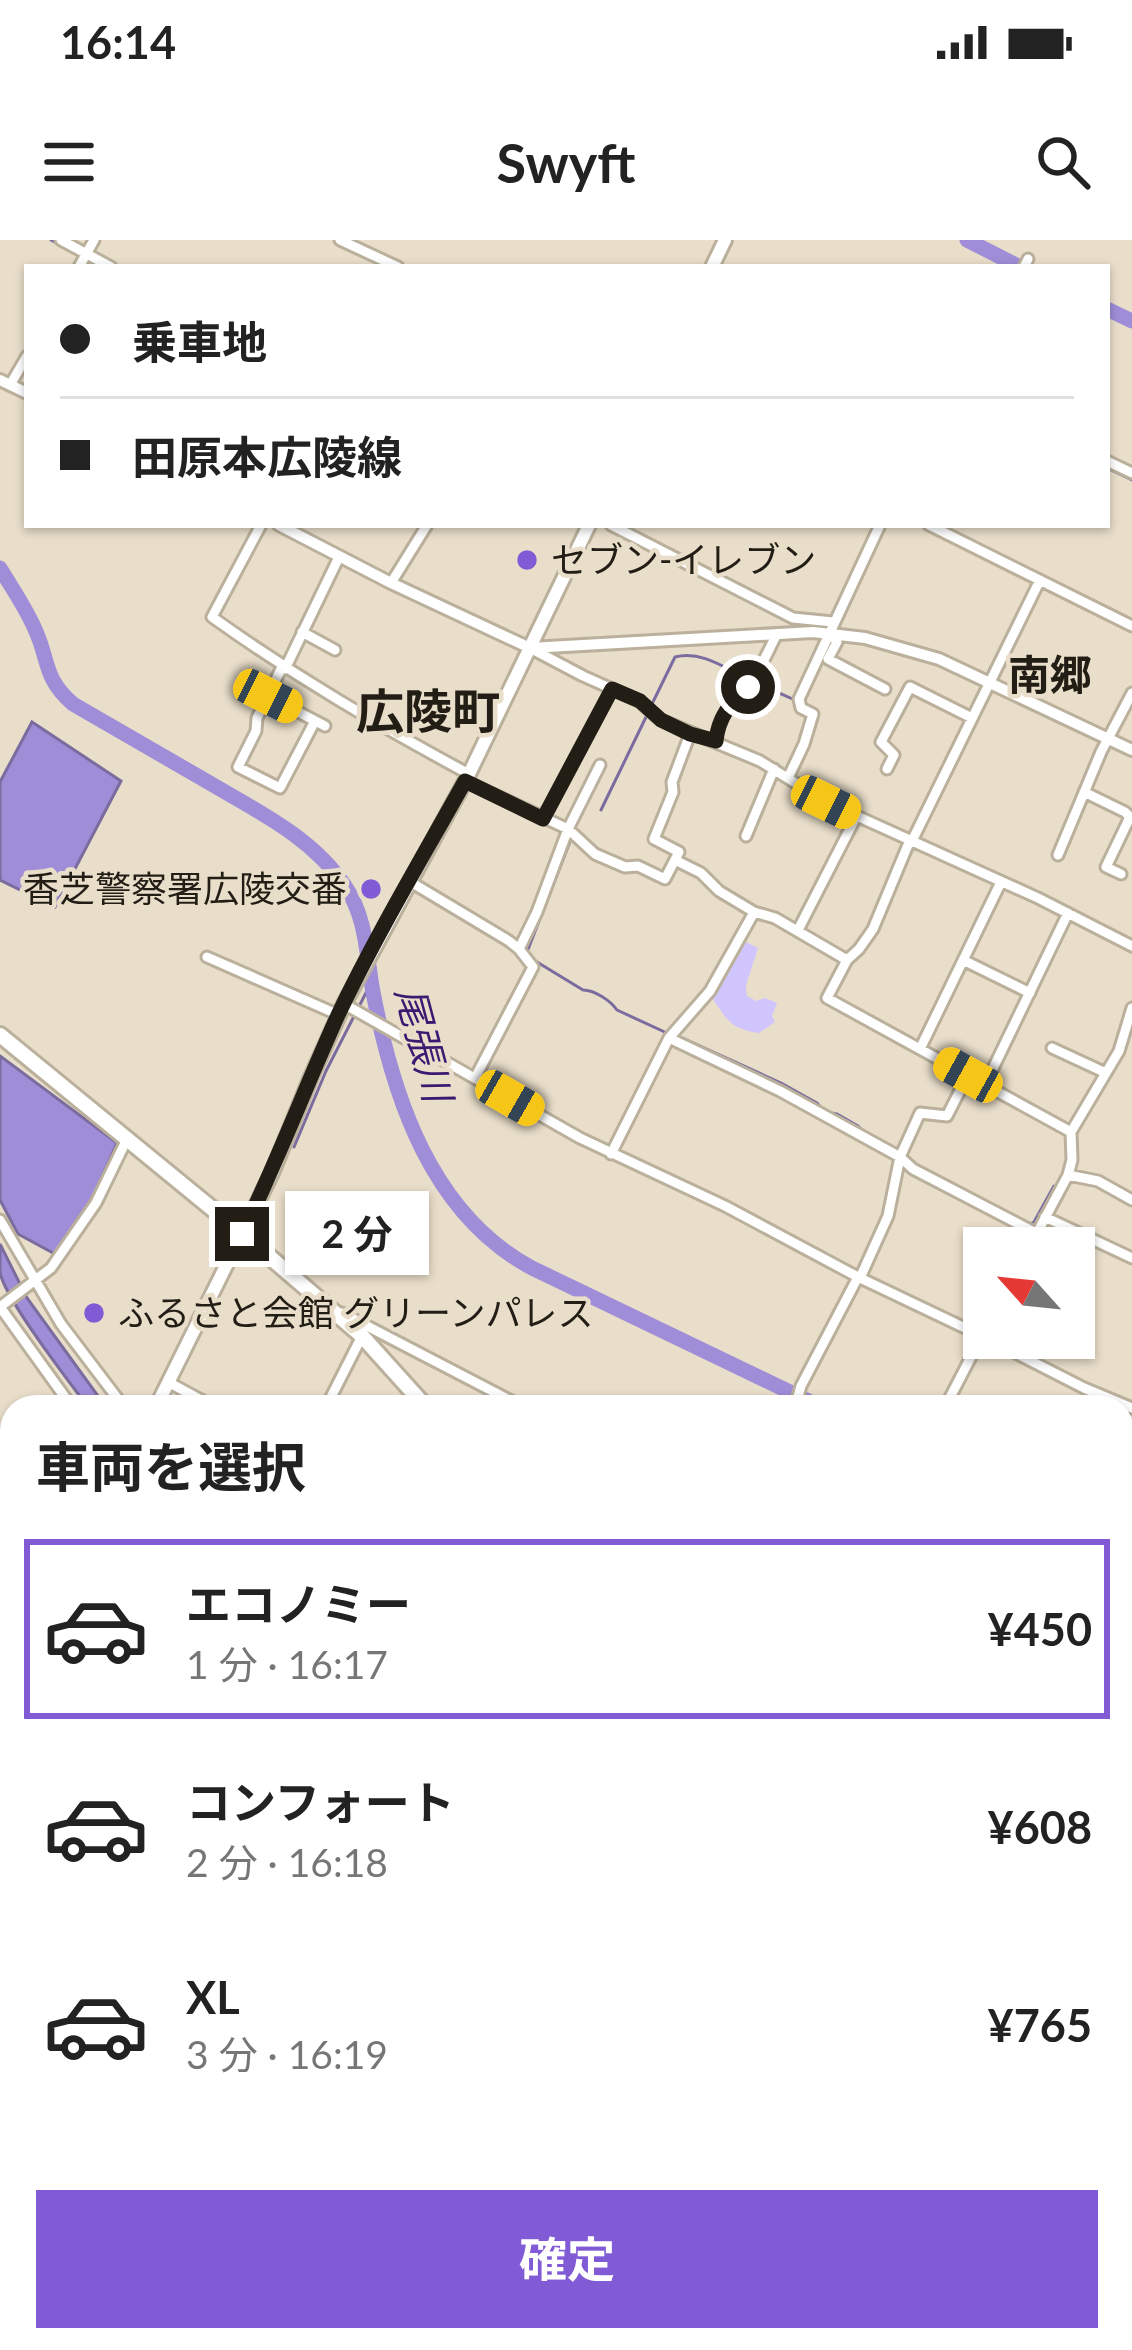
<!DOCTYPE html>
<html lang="ja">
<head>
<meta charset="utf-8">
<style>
  body { margin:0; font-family:Lato,"Noto Sans JP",sans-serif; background:#f6f6f6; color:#222; height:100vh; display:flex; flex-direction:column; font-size:45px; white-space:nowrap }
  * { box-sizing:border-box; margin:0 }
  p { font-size:39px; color:#767676 }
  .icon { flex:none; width:66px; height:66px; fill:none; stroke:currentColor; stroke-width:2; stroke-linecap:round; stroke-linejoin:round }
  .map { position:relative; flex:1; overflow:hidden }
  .panel { position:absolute; left:0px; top:1155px; width:1134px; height:957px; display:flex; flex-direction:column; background:#fff; border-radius:36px 36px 0 0; box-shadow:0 3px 9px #0004 }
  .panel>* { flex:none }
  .top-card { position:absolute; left:24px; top:24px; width:1086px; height:264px; border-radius:0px; box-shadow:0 3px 9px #0004; display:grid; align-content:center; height:264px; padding:0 36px; background:#fff }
  .needle { width:78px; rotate:297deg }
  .fabs { position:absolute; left:963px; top:987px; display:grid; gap:24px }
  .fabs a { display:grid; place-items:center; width:132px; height:132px; border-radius:0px; background:#fff; box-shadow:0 3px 9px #0004; font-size:60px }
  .end { position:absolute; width:54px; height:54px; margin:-27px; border:15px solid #221e16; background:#fff; box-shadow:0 0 0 6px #fff }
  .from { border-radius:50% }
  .bubble { position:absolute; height:84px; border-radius:0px; background:#fff; box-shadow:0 3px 9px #0004; font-size:39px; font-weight:700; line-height:84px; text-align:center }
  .car { position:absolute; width:36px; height:72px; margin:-36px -18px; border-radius:15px; box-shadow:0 0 9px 3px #0007; background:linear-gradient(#f5c518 24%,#345 0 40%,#f5c518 0 76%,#345 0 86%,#f5c518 0) }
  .top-card b { display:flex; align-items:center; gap:42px; height:114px; font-size:45px }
  .top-card b+b { border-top:3px solid #e0e0e0 }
  .top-card i { width:30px; height:30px; background:#222 }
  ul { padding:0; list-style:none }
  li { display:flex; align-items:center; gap:36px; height:180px; margin:0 24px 18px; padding:0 12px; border:6px solid transparent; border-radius:0px }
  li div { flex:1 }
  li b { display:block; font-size:45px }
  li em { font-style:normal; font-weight:700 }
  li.active { border-color:#815bd5 }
  li>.icon { width:108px; height:108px; stroke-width:1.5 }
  h2 { padding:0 36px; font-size:54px; line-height:144px }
  .action { display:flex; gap:24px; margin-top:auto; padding:24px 36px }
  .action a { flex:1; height:138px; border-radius:0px; background:#815bd5; color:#fff; font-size:48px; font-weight:700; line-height:138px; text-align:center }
  .status { display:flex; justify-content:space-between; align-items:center; height:84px; padding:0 60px; background:#fff; direction:ltr }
  .status svg { height:33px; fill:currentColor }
  header { display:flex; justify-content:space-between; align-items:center; height:156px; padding:0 36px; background:#fff; font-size:54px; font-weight:700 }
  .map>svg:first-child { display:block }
</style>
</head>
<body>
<div class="status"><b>16:14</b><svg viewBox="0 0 49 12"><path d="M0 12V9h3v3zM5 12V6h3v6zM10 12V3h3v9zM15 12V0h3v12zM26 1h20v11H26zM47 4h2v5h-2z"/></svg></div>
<header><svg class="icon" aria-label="menu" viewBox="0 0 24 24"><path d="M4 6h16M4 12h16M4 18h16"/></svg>Swyft<svg class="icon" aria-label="search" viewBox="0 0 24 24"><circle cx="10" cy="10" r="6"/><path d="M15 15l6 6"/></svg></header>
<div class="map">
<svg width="1132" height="2110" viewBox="0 0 1132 2110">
  <rect width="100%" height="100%" fill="#e9deca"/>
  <path fill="#e5d7bb" d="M1132,1463v225l-10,-5v-206l4,-2z"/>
  <path fill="#d0c5fc" d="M740,699l18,9 -12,37 1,11 9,5 9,-3 12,5 -5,13 3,6 -16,11c-31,-4 -33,-16 -49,-38z"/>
  <path fill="#9f8dd8" stroke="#7a6c9e" stroke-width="3" d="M32,482l89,59 -66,126 -55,-27v-98z
    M0,816l117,87 -25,56 -37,55 -37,-20 -18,-34z
    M0,1004l27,54 79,109h-18c-18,-24 -84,-109 -88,-135 0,-9 0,-19 0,-28z"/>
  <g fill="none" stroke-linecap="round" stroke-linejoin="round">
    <path stroke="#7a6c9e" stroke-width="3" d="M51,0l50,27
      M1107,228l25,12
      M794,382l7,3h19
      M757,443l40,18
      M651,466l24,-49c26,-7 50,11 73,22
      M601,570l46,-95
      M527,712l44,-113
      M532,719l51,31c11,0 27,10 34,20l52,24
      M678,796l103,47 36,20 8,9 12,2 21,12 7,7
      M294,907l32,-76 45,-88
      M1030,984l4,-2 20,-36
      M1122,1319l10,5"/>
    <path stroke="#9f8dd8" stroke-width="15" d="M967,0l53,27
      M1107,69l25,12
      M0,328c12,20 25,39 34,59 16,33 8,50 39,77 45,26 90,52 135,78 49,29 104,55 137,104 22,32 21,69 28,106 20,105 58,222 159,276l289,139
      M1128,1465l4,-9
      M0,1695l12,6"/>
    <defs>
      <path id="minor" d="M61,0l50,27
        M340,0l58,27
        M79,27l15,-27
        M1024,27l4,-8
        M10,145l17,-29
        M1107,221l25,12
        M261,285l-49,92c84,60 166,108 257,157
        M611,285l182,93 40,4
        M929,285l203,101
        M391,343l36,-58
        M302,392l33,18
        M830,393l7,9 -9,17 57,30
        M530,408l53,28 56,25 22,19 99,41 66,41 212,96 94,48
        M282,427l-25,51 -1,13 -18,36 42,21 35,-67
        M285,429l54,-112
        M268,456l57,30
        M716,501c3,-34 21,-37 36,-60 10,-15 17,-32 25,-47
        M887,529l7,-14 -13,-13 29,-55 62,31
        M788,538l16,-34 9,-30 -12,-6 -2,-9 81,-174
        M465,541l103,48 27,25 30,13 13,-1 27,13 14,-27 -25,-13 19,-47 -1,-10 18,-48
        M1084,552l41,20 6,6
        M543,579l69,-130
        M746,596l28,-67
        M910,600l-37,89 -14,20 -12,11 -20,38 244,134
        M912,601l128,-261
        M1058,615l43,-103 31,-59
        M675,620l26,13 18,18 35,21 21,6 72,42
        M1121,634l-15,-7 24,-50
        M409,641l100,60 10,8 14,18 -58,111
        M798,690l58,-113
        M519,709l18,-37 31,-83 32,-64
        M207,717l132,58
        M963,720l67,33
        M344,764l236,134 145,68 133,71 126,60
        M669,798l111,53 120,66 13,12 123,64
        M1052,808l54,25
        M920,809l81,-167
        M986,843l82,-170
        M611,914l58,-116 41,-47 42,-75
        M1068,935l30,6 34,19
        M1045,977l87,41
        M0,980l61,104 63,83
        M1029,1008l39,-73 4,-15 -1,-28 48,-81 13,-43
        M860,1038l28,-62 12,-59 20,-44 27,3 21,-41
        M0,1067l51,-39 45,-65 31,-64
        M0,1067l72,100
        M342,1073l181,94
        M986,1098l98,50 48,20
        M168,1142l46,25
        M326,1167l36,-71
        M795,1167l6,-21 57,-109
        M945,1167l39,-75
        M0,1219l12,6
        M0,1365l12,7
        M0,1466l12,7
        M0,1525l12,5
        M1122,1776l10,7
        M0,1798l12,6
        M0,1851l12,6
        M1122,1935l10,5
        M0,1946l12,-24
        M0,1983l12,7
        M0,2013l12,5
        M1122,2074l10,-19
        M73,2100l23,10
        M208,2100l11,10
        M512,2100l15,10
        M692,2100l3,10
        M806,2100l19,10
        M43,2110l3,-10
        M148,2110l11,-10
        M332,2110l7,-10
        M372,2110l5,-10
        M485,2110l10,-10
        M795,2110l5,-10
        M939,2110l4,-10
        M1103,2110l5,-10"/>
      <path id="tertiary" d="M0,140l27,13
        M279,285l112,58 139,65 283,-16 52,6 74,21 193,91
        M1122,1444l10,-21"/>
      <path id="secondary" d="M712,27l13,-27
        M156,1167l116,-234 39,-96 33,-73 125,-230 120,-249
        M0,1508l12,-24
        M0,1688l12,6
        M634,2100l4,10"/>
      <path id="primary" d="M0,795l243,199 119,102 64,71
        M1122,1694l10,5"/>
    </defs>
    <use href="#minor" stroke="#bab09c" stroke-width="15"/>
    <use href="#tertiary" stroke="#bab09c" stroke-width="16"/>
    <use href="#secondary" stroke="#bab09c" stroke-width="18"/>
    <use href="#primary" stroke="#bab09c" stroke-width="20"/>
    <use href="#minor" stroke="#fff" stroke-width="9"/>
    <use href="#tertiary" stroke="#fff" stroke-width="10"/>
    <use href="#secondary" stroke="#fff" stroke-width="12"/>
    <use href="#primary" stroke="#fff" stroke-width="14"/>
  </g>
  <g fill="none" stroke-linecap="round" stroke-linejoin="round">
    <path stroke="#221e16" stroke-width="15" d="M242,994c35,-72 63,-146 96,-219 38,-80 84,-157 127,-234l78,38 69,-130 28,12 21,19 29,14 26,7c2,-22 15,-41 32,-54"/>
  </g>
  <g fill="#815bd5" stroke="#e9deca" stroke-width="4.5">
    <circle cx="527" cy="320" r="12"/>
    <circle cx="371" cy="649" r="12"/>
    <circle cx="94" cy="1073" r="12"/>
  </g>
  <g text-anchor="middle" stroke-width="9" stroke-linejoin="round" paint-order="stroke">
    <g font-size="36" fill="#221e16" stroke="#e9deca" text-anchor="start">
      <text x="551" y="333">セブン-イレブン</text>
      <text x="347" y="662" text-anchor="end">香芝警察署広陵交番</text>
      <text x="118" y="1086">ふるさと会館 グリーンパレス</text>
    </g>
    <g font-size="39" font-style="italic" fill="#3b1971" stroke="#e9deca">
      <text transform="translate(424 804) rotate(75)" y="14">尾張川</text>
    </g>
    <g font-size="42" font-weight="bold" fill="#221e16" stroke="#e9deca">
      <text x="1050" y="450">南郷</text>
    </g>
    <g font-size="48" font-weight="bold" fill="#221e16" stroke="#e9deca">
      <text x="428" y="489">広陵町</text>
    </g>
  </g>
</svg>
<div class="fabs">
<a><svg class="needle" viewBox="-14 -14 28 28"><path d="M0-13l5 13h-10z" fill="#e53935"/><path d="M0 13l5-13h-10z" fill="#767676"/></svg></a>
</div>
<i class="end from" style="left:748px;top:447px"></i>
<i class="end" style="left:242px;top:994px"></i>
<div class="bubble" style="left:285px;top:951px;width:144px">2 分</div>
<i class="car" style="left:268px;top:456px;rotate:117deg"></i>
<i class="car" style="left:826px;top:562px;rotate:116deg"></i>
<i class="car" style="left:968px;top:835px;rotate:299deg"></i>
<i class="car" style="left:510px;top:858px;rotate:120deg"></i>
<div class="top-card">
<b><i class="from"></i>乗車地</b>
<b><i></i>田原本広陵線</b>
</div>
<section class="panel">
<h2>車両を選択</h2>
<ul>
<li class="active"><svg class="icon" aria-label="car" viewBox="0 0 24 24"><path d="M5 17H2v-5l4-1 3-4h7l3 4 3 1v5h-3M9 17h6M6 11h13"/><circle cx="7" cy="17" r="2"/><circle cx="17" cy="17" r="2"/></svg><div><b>エコノミー</b><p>1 分 · 16:17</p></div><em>¥450</em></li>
<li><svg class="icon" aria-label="car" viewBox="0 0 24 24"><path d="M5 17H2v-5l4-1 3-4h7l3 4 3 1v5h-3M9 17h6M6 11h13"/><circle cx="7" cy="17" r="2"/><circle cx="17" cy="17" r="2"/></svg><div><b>コンフォート</b><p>2 分 · 16:18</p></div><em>¥608</em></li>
<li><svg class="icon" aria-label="car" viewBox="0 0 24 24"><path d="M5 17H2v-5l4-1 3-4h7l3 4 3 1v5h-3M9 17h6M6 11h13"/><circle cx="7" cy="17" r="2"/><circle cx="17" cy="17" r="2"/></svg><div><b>XL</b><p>3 分 · 16:19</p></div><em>¥765</em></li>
</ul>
<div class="action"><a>確定</a></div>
</section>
</div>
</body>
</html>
